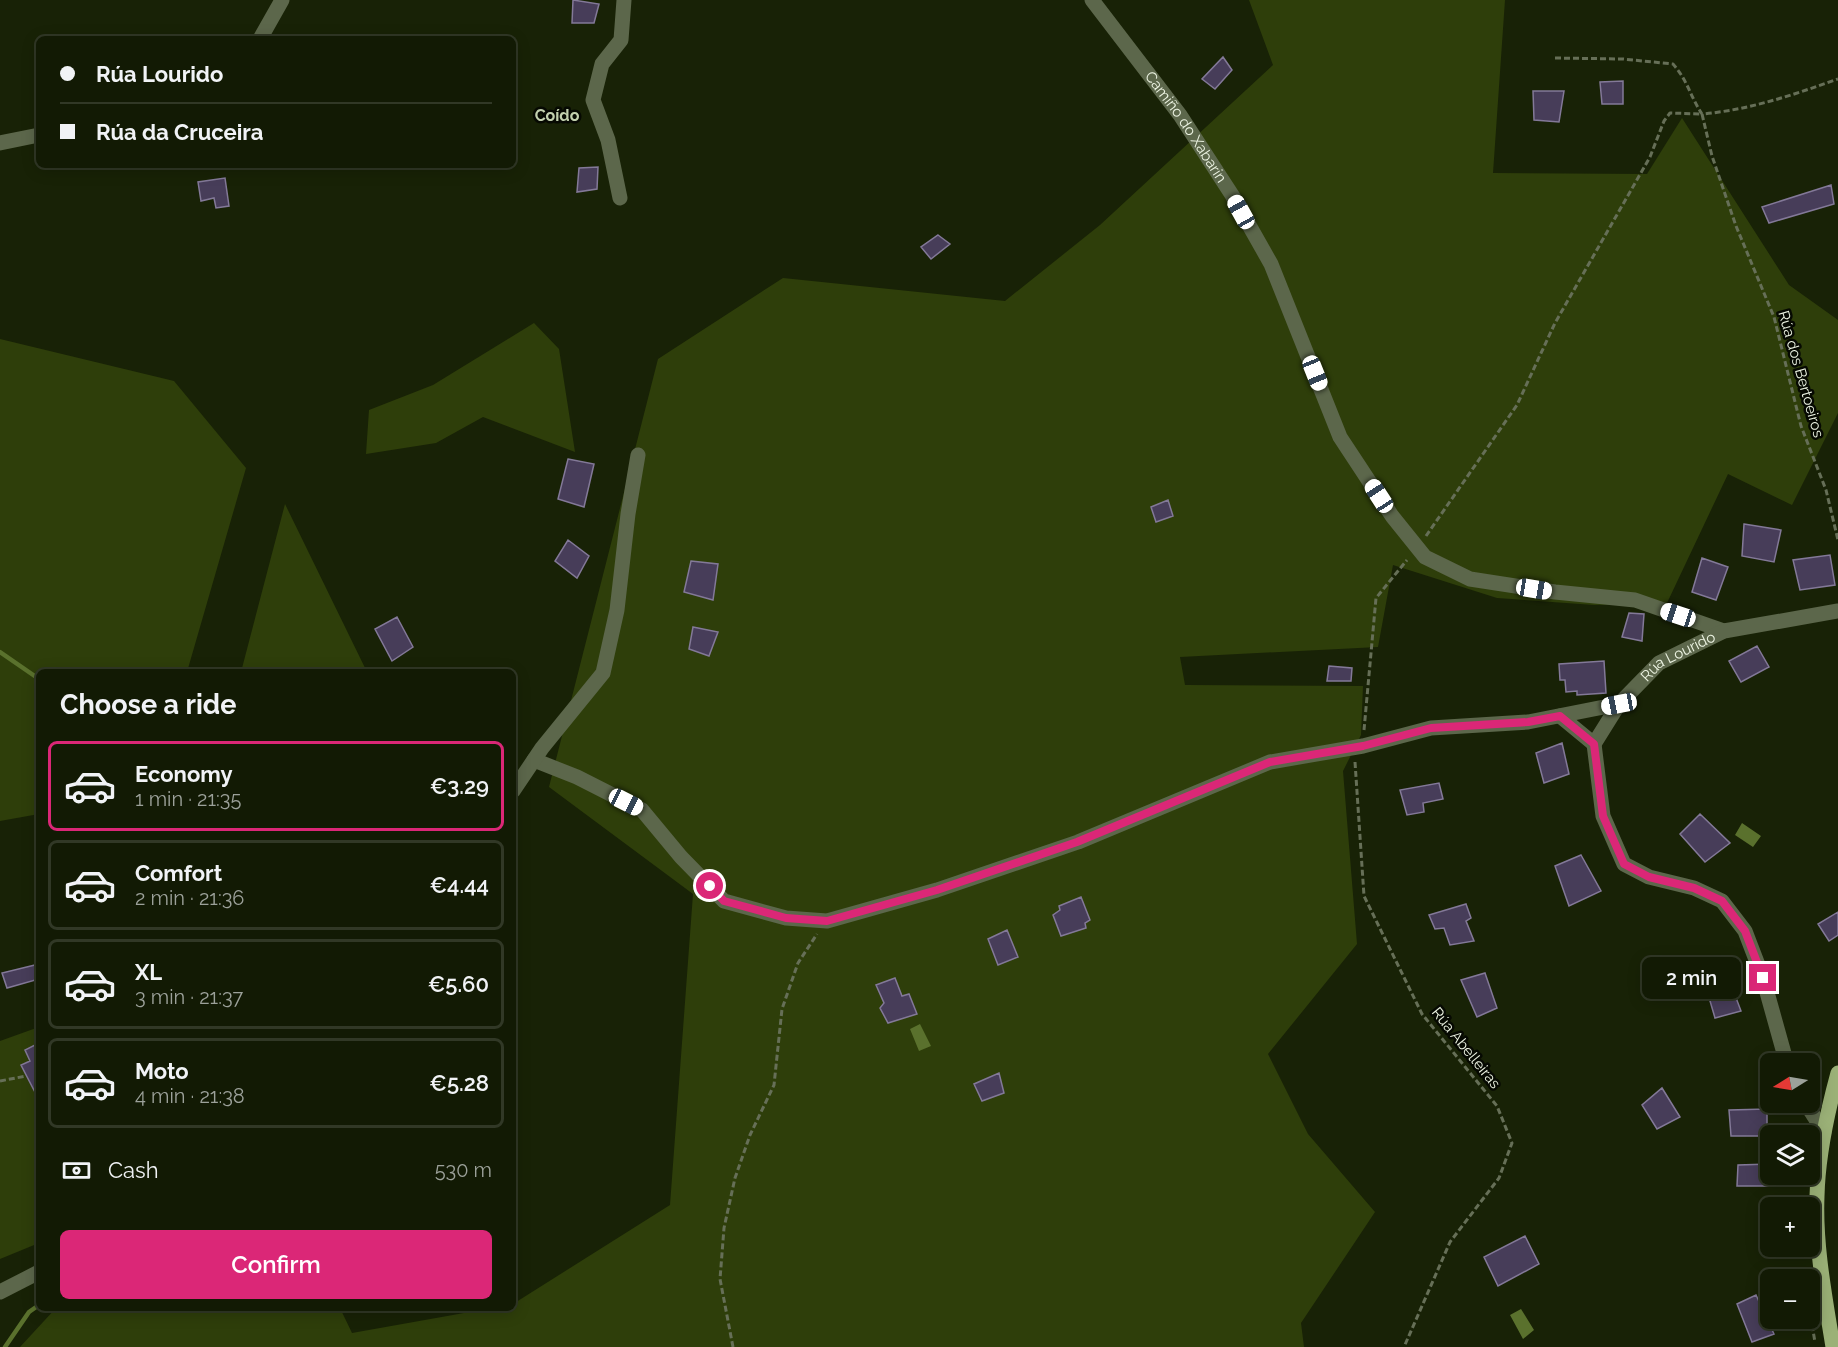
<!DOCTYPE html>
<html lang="en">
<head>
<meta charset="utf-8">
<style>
  body { margin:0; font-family:Raleway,sans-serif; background:#1f2713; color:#f1f3f6; height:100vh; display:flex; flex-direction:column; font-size:22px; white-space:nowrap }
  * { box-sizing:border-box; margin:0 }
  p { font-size:20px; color:#9ca19a }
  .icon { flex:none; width:33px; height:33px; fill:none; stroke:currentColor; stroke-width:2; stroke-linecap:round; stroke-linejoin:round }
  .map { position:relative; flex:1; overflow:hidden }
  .side { position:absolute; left:36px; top:669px; width:480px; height:642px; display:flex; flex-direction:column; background:#121a04; border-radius:9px; box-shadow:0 3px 15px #0003,0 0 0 2px #313826 }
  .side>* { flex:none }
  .hud { position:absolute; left:36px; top:36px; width:480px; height:132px; border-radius:9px; box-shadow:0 3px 15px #0003,0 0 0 2px #313826; display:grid; align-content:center; height:132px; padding:0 24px; background:#121a04 }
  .needle { width:39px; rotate:259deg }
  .tools { position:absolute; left:1760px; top:1053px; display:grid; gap:12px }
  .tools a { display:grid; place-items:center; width:60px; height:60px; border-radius:9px; background:#121a04; box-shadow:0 3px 15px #0003,0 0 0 2px #313826; font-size:30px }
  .end { position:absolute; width:27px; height:27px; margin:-14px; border:8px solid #db2777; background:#fff; box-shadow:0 0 0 3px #fff }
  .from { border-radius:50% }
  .bubble { position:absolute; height:42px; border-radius:9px; background:#121a04; box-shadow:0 3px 15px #0003,0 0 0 2px #313826; font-size:20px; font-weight:600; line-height:42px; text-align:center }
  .car { position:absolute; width:18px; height:36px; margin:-18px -9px; border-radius:8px; box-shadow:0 0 4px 2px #0007; background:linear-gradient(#fff 24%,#345 0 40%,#fff 0 76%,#345 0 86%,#fff 0) }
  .hud b { display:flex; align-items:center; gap:21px; height:57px; font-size:22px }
  .hud b+b { border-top:2px solid #313826 }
  .hud i { width:15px; height:15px; background:#f1f3f6 }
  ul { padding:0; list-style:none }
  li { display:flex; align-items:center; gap:18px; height:90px; margin:0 12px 9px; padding:0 12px; border:3px solid #313826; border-radius:9px }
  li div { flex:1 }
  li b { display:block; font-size:22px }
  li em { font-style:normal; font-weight:600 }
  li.selected { border-color:#db2777 }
  li>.icon { width:54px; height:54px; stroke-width:1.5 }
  h2 { padding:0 24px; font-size:27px; line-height:72px }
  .pay { display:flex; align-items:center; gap:15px; height:66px; padding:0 24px; font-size:22px }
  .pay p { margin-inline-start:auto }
  .primary-button { display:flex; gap:12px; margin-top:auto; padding:12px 24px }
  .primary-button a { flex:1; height:69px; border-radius:9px; background:#db2777; color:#fff; font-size:24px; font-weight:600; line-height:69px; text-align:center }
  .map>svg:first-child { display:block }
</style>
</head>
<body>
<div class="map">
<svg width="1838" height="1347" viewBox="0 0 1838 1347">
  <rect width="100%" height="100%" fill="#182206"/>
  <path fill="#2e3e0a" d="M1249,0h256l-12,173 154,1 35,-56 107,167 49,35v93l-46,92 -64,-31 -61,129 -73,2 -97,-7 -104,-33 -15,82 -198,10 5,28 178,1 -2,49 -18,36 14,173 -89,110 40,80 67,78 -74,111 3,24h-1284l36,-39h284l12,25 140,-25h21v-4l157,-99 23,-311 -144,-107 109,-428 125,-81 222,23 95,-76 173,-160z
    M534,323l25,26 16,103 -92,-35 -47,26 -70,11 3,-44 64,-25z
    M0,339l174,42 72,87 -59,204h-148v142l-39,7z
    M285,504l82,168h-126z
    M39,1027v216l-39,16v-218z"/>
  <path fill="#5a712d" d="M1742,823l19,13 -8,11 -18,-12z
    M920,1024l11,22 -12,5 -9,-22z
    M1521,1309l13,21 -11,9 -13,-24z"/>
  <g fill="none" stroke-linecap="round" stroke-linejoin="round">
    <path stroke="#5a712d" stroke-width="4.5" d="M0,652l39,27
      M5,1347l24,-35 10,-7"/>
  </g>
  <path fill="#473d59" stroke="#837998" stroke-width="1.5" d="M573,0l26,4 -5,19h-22z
    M1223,57l9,13 -17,19 -13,-10z
    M1623,81v23h-21l-2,-22z
    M1533,91h31l-5,31 -25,-2z
    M598,167l-1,22 -20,3 2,-24z
    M225,178l4,28 -13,2 -2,-10 -13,3 -3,-19z
    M1831,185l3,19 -65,19 -7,-16z
    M938,235l12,9 -19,15 -10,-12z
    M568,459l26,5 -10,43 -26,-8z
    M1168,500l5,16 -17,6 -5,-15z
    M1744,524l37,6 -7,32 -32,-6z
    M568,540l21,16 -12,22 -22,-17z
    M1830,555l5,30 -35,5 -7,-30z
    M1702,558l26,9 -12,33 -24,-8z
    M691,561l27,3 -5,36 -29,-8z
    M1629,613l15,1 -2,27 -20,-4z
    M397,617l16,30 -21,14 -17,-32z
    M693,627l25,5 -9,24 -20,-7z
    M1757,646l12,21 -28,15 -12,-21z
    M1604,661l2,32 -29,2v-4l-11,1 -1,-12h-5l-1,-16z
    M1329,666l23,2 -1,13h-24z
    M1562,743l7,31 -25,9 -8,-30z
    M1439,783l4,16 -20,4 1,9 -17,3 -7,-25z
    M1700,814l30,29 -25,19 -25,-28z
    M1581,855l20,36 -32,15 -14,-40z
    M1081,897l9,23 -5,3 1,5 -25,8 -8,-21 7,-5 -1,-4z
    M1466,904l5,14 -5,3 8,20 -24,4 -6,-17 -9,1 -6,-14z
    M1838,912v23l-9,6 -11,-17z
    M1007,930l11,27 -20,8 -10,-26z
    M39,964v15l-32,9 -5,-15z
    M1485,973l12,35 -20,9 -16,-37z
    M895,978l7,18 7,-2 8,20 -29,9 -8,-15 4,-5 -8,-18z
    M1730,982l11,29 -26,7 -7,-24z
    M39,1043v57l-18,-35 9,-4 -5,-11z
    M999,1073l5,20 -22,8 -8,-17z
    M1662,1088l18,29 -23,12 -15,-24z
    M1767,1109v27h-36l-2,-26z
    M1770,1164v22h-33l1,-21z
    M1525,1236l14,28 -41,22 -14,-29z
    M1756,1295l18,39 -22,8 -15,-38z"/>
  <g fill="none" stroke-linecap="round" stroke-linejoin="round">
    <path stroke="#666f57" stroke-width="3" stroke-dasharray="6 3" stroke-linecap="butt" d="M1555,58l68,1 50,5c15,17 17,32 29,50 47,-4 91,-19 136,-35
      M1426,536l91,-131 38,-82 95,-166 14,-36 6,-8 32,1 10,42 24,70 38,91 27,109 25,64 12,50
      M1364,730l12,-132 31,-38
      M1355,762l9,134 58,118 75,92 15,37 -13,35 -49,64 -46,105
      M0,1081l26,-5
      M1812,1325l3,17
      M733,1347l-13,-68 4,-51 11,-50 15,-43 24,-50 8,-76 16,-46 19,-29"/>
    <g stroke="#5c674b" stroke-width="15">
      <path id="s1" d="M1092,0l88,115 52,80 39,69 69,173 52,79 33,41 45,22 85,13 80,8 89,31"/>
      <path d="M260,39l22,-39"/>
      <path d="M0,143l39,-8"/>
      <path d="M620,198l-12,-58 -15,-40 9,-36 19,-24 3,-40"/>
      <path d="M1560,716l34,28 25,-40"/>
      <path d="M1594,744l9,72 21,48 25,13 45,11 28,13 23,30 18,47 24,86"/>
      <path id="s2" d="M534,760l43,17 65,33 39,47 43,44 62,17 41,3 110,-31 141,-48 192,-80 93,-16 68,-18 97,-6 91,-18 40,-41 65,-32 114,-20"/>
      <path d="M513,791l29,-43 61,-75 14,-63 11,-96 10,-59"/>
      <path d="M1805,1102l19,30"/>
      <path d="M0,1292l39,-20"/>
    </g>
    <path stroke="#9bb177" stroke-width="15" d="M1833,1347c-8,-50 -18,-101 -16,-151 1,-42 10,-83 21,-123"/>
  </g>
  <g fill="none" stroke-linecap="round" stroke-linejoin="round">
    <path stroke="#db2777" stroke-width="8" d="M710,886l14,15 62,17 41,3 110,-31 140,-48 193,-80 93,-16 68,-18 97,-6 32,-6 34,28 9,72 21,48 25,13 45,11 28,13 23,30 18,47"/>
  </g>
  <g text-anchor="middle" stroke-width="5" stroke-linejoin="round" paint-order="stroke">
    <g font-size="15" fill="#eef5e4" stroke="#060902">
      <text dy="5" stroke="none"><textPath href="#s1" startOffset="158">Camiño do Xabarín</textPath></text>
      <text transform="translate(1801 374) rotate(74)" y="5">Rúa dos Bertoeiros</text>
      <text dy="5" stroke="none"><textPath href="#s2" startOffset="1250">Rúa Lourido</textPath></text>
      <text transform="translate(1466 1048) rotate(51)" y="5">Rúa Abelleiras</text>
    </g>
    <g font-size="16" font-weight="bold" fill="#c2d0ae" stroke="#060902">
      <text x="557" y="121">Coído</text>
    </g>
  </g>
</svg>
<div class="tools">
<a><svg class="needle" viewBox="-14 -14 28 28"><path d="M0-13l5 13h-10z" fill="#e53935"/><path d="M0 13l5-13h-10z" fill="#9ca19a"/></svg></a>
<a><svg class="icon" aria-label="layers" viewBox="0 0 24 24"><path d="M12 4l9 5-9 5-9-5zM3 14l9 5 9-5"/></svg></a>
<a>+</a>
<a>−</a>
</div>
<i class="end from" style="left:710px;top:886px"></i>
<i class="end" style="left:1763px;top:978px"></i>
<div class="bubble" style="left:1642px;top:957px;width:99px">2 min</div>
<i class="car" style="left:1241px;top:212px;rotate:331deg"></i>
<i class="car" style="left:1315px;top:373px;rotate:158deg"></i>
<i class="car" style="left:1379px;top:496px;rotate:327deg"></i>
<i class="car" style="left:1534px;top:589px;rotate:99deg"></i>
<i class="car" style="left:1678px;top:615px;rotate:288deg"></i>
<i class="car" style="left:1619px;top:704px;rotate:259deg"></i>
<i class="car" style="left:626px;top:802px;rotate:117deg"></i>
<div class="hud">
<b><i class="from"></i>Rúa Lourido</b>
<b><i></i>Rúa da Cruceira</b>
</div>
<section class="side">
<h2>Choose a ride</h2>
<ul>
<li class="selected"><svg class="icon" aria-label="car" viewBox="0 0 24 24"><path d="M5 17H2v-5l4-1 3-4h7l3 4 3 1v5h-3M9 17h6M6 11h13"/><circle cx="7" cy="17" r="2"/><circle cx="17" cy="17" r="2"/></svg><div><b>Economy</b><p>1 min · 21:35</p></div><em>€3.29</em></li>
<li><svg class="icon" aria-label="car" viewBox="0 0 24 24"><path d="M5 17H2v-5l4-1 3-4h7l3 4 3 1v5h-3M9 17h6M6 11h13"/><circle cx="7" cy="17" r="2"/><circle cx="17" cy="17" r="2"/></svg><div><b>Comfort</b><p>2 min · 21:36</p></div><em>€4.44</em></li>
<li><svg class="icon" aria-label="car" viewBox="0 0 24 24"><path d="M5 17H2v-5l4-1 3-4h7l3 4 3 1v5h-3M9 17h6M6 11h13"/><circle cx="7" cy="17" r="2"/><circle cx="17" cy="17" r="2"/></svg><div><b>XL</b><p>3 min · 21:37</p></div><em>€5.60</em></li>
<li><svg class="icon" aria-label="car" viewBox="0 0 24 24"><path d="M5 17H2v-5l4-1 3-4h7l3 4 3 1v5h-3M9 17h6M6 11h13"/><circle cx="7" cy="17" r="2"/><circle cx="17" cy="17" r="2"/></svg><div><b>Moto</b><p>4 min · 21:38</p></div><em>€5.28</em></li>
</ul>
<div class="pay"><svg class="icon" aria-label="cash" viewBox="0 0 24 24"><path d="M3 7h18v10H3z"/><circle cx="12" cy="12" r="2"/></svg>Cash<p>530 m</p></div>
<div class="primary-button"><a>Confirm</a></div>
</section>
</div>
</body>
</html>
